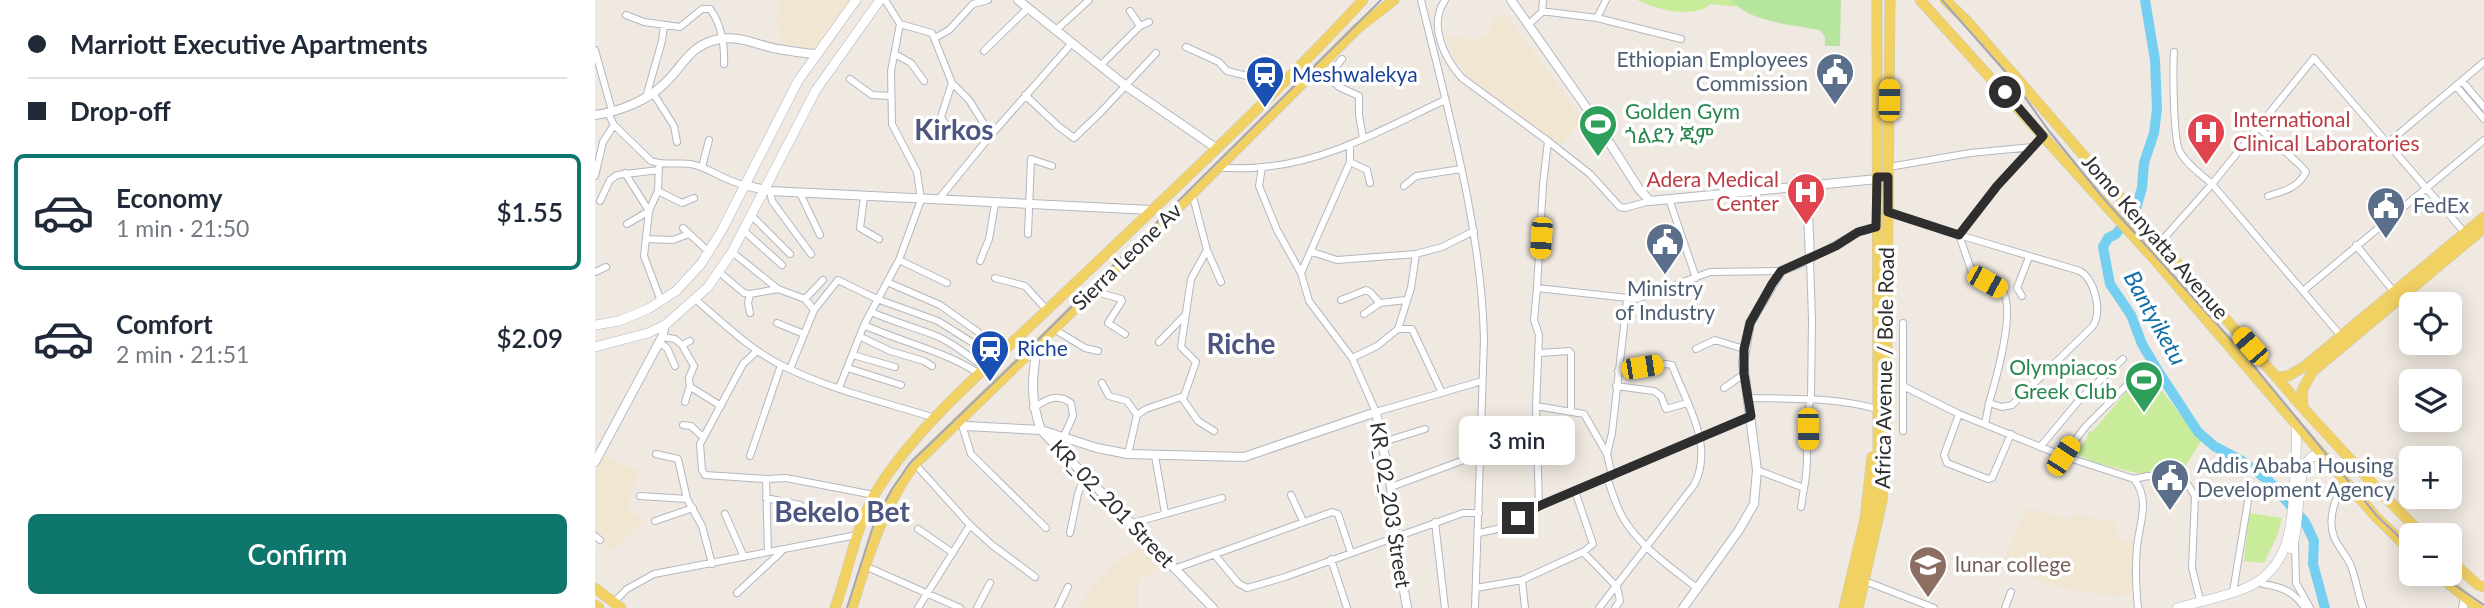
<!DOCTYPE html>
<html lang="en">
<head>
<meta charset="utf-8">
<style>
  body { margin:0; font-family:Lato,"Noto Sans Ethiopic",sans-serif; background:#f6f6f7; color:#1f2937; height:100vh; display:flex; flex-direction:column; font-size:26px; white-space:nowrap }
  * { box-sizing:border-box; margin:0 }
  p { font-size:23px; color:#747a83 }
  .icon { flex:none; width:38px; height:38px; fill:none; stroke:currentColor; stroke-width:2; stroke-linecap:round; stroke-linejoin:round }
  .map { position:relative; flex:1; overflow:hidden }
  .sheet { display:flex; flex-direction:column; background:#fff; width:595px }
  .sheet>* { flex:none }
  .hud { display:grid; align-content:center; height:154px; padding:0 28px; background:#fff }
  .controls { position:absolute; left:1804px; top:292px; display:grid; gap:14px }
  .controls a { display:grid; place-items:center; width:63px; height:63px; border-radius:10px; background:#fff; box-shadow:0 4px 18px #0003; font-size:35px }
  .end { position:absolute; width:32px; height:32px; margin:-16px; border:9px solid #2e2e2e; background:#fff; box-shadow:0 0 0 4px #fff }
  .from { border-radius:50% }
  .bubble { position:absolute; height:49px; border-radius:10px; background:#fff; box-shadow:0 4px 18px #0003; font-size:23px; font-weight:600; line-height:49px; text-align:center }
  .car { position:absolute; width:21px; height:42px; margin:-21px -10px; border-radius:9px; box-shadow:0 0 5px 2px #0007; background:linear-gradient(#f5c518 24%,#345 0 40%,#f5c518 0 76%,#345 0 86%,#f5c518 0) }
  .hud b { display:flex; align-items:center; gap:24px; height:66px; font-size:26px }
  .hud b+b { border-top:2px solid #e0e1e3 }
  .hud i { width:18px; height:18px; background:#1f2937 }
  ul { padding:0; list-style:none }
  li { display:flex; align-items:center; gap:21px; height:116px; margin:0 14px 10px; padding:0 14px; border:4px solid transparent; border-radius:10px }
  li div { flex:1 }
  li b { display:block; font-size:26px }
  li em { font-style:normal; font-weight:600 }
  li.current { border-color:#0f766e }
  li>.icon { width:63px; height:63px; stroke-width:1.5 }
  .primary-button { display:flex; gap:14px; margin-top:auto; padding:14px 28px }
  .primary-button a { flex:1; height:80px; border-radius:10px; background:#0f766e; color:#fff; font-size:28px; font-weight:600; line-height:80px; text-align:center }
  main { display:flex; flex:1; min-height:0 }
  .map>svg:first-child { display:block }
</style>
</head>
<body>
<main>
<section class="sheet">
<div class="hud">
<b><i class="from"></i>Marriott Executive Apartments</b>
<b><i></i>Drop-off</b>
</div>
<ul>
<li class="current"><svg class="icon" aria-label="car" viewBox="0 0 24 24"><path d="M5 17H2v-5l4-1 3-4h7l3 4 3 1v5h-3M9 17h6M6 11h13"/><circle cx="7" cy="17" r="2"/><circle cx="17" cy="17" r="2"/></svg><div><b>Economy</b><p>1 min · 21:50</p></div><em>$1.55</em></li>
<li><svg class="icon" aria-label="car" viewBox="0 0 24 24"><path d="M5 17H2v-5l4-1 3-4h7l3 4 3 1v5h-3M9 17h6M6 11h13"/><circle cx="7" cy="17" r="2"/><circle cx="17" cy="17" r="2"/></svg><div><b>Comfort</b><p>2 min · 21:51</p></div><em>$2.09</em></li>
</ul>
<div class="primary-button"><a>Confirm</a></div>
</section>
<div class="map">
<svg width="1889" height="608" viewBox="0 0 1889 608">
  <rect width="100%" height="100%" fill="#efe9e1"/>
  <path fill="#f0e6d1" d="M184,0h71l-34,48 -31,-2 -8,-20z
    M909,11l78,108 -21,26 -76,-53 -16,-13 -15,-23 -9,-21 32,5 12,-7 3,-12z
    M10,456l34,15 -12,38 18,12 -35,30 -6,-11 -9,-8v-60z
    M1432,508l43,11 4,-5 38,7 6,10 -1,10 16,-2 -1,54 -18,4 -42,-7 -37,-11 -33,-15z
    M547,543l21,23 -25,14v28h-59l13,-22 25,-24z"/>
  <path fill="#b6e59e" d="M1136,0h110l-1,46h-15v-9l-5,-7c-25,-5 -72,-8 -89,-30z"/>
  <path fill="#c9ec9a" d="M1042,0h94l6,7 -26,-3c-19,15 -53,6 -74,-4z
    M1538,384l26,3 42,54 -21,34 -40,-1 -46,-12 -20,-9 12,-13 3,-9 3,1z
    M1654,513l33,5 -5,18 -13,27 -20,-2z"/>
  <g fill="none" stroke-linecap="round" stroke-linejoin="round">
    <path stroke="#75cff0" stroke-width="10" d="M1550,0l10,60 2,49 -3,24 -10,30 -2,25 -6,21 -20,25 -8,4 -5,9 7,37 21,31 11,29 16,27 40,61 16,14 28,15 27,20 36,41 9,19 -1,23 12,44"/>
    <defs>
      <path id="minor" d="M826,0c27,112 60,224 63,339l-9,269
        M850,0c-17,25 -1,58 17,78l86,63 -5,43 -6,104 100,11 73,-27 71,-1
        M535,11l10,15
        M947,12l1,-12
        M31,15l18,7 36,5 22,-18h8c11,14 15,37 14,55
        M1002,18l9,-18
        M305,24l32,9 20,50 17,17 22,35
        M934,24l13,-12h7l48,6 84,21
        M461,30l33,-30
        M340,38l14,-8 24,-26 15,-4
        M591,47l33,15 8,9 53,13
        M0,50l17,61
        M389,51l44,-43
        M1579,52c-1,18 -1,88 6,100 7,13 21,22 32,32l129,152
        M300,54l16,9 13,18
        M747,59l-14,17 11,11 20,9v19l4,23
        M505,66l40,-40 9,-4
        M255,79l22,16 18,1
        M1867,81l22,26
        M357,83l-11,34 11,18
        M1861,86l28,33
        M58,93l21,33 3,16
        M430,95l33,31 16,12 27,-26 55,-59
        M51,97l16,-56 2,-16
        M13,113l6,12 37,36c13,5 26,1 40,3 19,4 34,17 53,21
        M1663,127l42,38 6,7c-8,16 -22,19 -38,24
        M953,141l42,33 30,33 5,1 25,-7
        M1794,142l95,-80
        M755,145v17l-49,111 8,28 43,57 24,54 106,-31
        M755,162l17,8 3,13
        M64,164l-1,27 -9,20 -5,45 17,45
        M107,167l7,-27
        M667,167l-3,19 2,5 16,39 24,43
        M1294,167l81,-14 63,-6
        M624,168c14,0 29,1 43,-1 66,-5 125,-40 183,-67
        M30,173l24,38 -22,13
        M0,176l8,-34 11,-17
        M809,186l12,-10 45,-7
        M63,191l24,12 12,-5
        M175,191l2,10 39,53
        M205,193l20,42
        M269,197l-4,31 19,11
        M1074,199l27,79
        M343,200l53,-65 81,-92
        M5,201l10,-21 7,-5 42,-5
        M1293,211l71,24 38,-49 46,-50
        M156,215l39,39
        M88,228l26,24
        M148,230l39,35
        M433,234l3,-75 21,7
        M52,239l26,1 16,-6
        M1761,245l39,48
        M612,250l14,32
        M137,252l46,37
        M717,252l25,8 79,-6 26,-7 32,-16
        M1555,254l62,-70 102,-126 151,175
        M304,260l48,23
        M385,261l9,-22 6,-35
        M0,272l11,-5
        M124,272l25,21 6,1 28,-5 27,10 9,11
        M400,278l30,8 22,24
        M292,282l53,23 55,39
        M942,288l-3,32 5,15 -3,71 3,100 212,-90
        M498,291l28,8 1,2 -14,22 17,11
        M1708,291l181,-151
        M1427,296l-5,-8 12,-31
        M100,299c27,23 54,50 86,66 47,24 103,37 154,53
        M210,299l18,-19
        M746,300l25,-10 4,2 10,11 26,-3
        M276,312c21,9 42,15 63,23 17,6 32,20 48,30
        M155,313l-2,-10 2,-9
        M769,314l16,-11
        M182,323l27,11
        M1308,323v108
        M269,325c37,17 77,25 111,46
        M459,329l31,19 13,3
        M803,329l13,-41 5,-34
        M67,337l13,2 7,6 8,-4
        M266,337l29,14 34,10 8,5
        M64,342l8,6 8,18
        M564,342l27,-28
        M87,345l12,21 -5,12 1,10
        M1101,349l19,-9 29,9
        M162,351l-14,13 -43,80 2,26 3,5 61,4 2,73
        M944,353l30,-2 2,2v59
        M258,355l42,12
        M757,358l25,-12 21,-17h14l30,64
        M253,368l53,17
        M195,369l24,-59 24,-30 39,19 61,22 51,32
        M507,383l7,13 18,5 10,14
        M1021,386l38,5 7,5 5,13 21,-6
        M1308,386l56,28 104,42 71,23 14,-3 29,2 11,7 7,11 -3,72 8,32
        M244,388l25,-63 35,-65 22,-60 -4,-28 -25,-48 -1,-53 9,-47 -15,-24
        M1129,388l20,-14
        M587,398l16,23 16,10
        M1153,398c44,1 86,-1 129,11
        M90,402l4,-13 3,-1 29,18
        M941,406l48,8 23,40
        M438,408c13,-8 24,-16 38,-5l2,13 -9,20
        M1364,414l-15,41 3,8 41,16 4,-1 19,-44
        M1390,424l4,-21 13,4 10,-2 80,-78c11,-14 3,-47 -12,-56l-121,-36 14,40c9,5 22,9 29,16 15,16 -7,92 -13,112
        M88,425l8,1 12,11
        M367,425l9,29 75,74
        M788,442l42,-13
        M1445,447l41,-49 42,-39
        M61,454l22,5 9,40 15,27 10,38
        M533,454l9,-39 9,-6 38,-13 12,-34 -15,-15 10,-68 16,-29 -15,-57
        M155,456l31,-91
        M560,456l10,57
        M1468,456l23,-30 58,-58
        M320,464l55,61 22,20 43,32
        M1162,470l47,18c7,-30 -1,-61 7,-90l1,-78 -2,-61 48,-27 18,-5
        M1017,476l-5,-22 5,-21 15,-134
        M1012,478c5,13 9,28 16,40 17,29 49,50 75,71
        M171,479l20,-1 88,17
        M1539,479c17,21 5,45 3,68 -2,21 -1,41 1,61
        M1751,480c-10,16 -19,38 -12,57 4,10 13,19 17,29 5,13 7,28 12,42
        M796,487l89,-33
        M696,495l12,26
        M45,496l47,3
        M171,498l34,7
        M1206,507l3,-19
        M130,514l19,43
        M60,521l38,-13
        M840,522l10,86
        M538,523l89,-25
        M323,529l35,24
        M475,533l8,-39 7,-20
        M884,533l18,-4 42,-23
        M0,536l5,4
        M1700,544l1,39 14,25
        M988,552l34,35 3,14 -5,7
        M619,554l24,29 9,5 38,-11 178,-64h16
        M736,559l16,49
        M270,566l95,42
        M579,569l158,-57 6,2 13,39
        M927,580l61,-28 10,-8 -18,-53
        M1275,583l64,25
        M1668,584c19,3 30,7 42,24
        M881,588l46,-8 3,28
        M1638,592l15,-91
        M142,593l44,-41
        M19,602l13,-13 27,-15 203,-39
        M323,608l52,-83
        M382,608l13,-25
        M463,608l10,-21
        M1004,608l95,-123c21,-40 -8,-82 -22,-120l-6,-1 -48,7
        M1410,608l6,-16"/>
      <path id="tertiary" d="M423,0l108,86 90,62
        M916,0l82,117 46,72 11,12 238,-23
        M0,115c23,-3 51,-14 68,-30 22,-20 25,-40 57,-46 20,-4 39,7 58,10 12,2 25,4 37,5
        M149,185l26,6 381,19
        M442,346c-5,33 -7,53 4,84l172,178
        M362,422l9,4 75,4 56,18 31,6 116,3 132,-45 15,75 4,51 12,70
        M0,462l67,-125 3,-12
        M1088,608l56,-78 15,-26 3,-34 -14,-108 7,-39 31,-52 29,-12 -3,-73
        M1868,608l2,-11"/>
      <path id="secondary" d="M0,325l24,-4 29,-12 28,-18 25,-27 21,-34 76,-149 58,-81
        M0,347l53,-14 17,-8 43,-38 24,-35 84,-162 64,-90
        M1696,549c11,-23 3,-83 22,-93l14,2
        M1582,608c23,-7 50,-11 73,-22 39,-20 42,-59 44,-98 2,-22 3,-43 2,-65"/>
      <path id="primary" d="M1325,0l234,259 222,258 35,34
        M1350,0l22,21 336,387 81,88 40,40
        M1682,377l11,-1 17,-10 179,-149
        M1708,408l-1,-17 10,-19 172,-144
        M1855,560l28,25 6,2
        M1842,574l41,34
        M0,588l26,20
        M0,605l4,3
        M240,608c15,-41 21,-87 46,-124 41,-63 113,-123 168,-176 106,-101 215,-201 314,-308
        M257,608c16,-51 30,-100 63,-144l242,-235 201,-201 36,-28
        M1249,608l21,-89 7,-62
        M1256,608l18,-71 9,-67 -1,-470
        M1263,608l24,-107 4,-71 4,-430"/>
    </defs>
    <use href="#minor" stroke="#b4b7c1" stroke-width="8"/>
    <use href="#tertiary" stroke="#b4b7c1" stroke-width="10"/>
    <use href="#secondary" stroke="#b4b7c1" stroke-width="10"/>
    <use href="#primary" stroke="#c9c9c9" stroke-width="11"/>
    <use href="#minor" stroke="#fff" stroke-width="6"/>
    <use href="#tertiary" stroke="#fff" stroke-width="8"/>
    <use href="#secondary" stroke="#fff" stroke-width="9"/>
    <use href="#primary" stroke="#f2d163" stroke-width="10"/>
    <path stroke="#a3a6b8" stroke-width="2" d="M1347,0l69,78 38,53 55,68 140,155 133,162 34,32
      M1843,574l46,31
      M252,608l28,-88 17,-31 18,-26 125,-120 346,-343"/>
  </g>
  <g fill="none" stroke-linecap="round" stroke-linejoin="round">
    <path stroke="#2e2e2e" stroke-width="9" d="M923,518l21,-12 212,-90 -7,-42v-25l6,-26 22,-39 9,-13 55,-25 22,-14 18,-5 1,-50h11v35l71,23 38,-49 46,-50 -38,-44"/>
  </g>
  <defs>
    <symbol id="civic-pin" viewBox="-11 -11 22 30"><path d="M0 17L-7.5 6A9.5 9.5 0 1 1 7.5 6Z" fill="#5c6f8a" stroke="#fff"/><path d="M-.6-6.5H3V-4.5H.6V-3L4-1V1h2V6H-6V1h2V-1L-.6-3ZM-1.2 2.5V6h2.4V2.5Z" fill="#fff"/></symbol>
    <symbol id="station-pin" viewBox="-11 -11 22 30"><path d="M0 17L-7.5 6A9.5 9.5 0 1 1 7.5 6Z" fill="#1a4fb4" stroke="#fff"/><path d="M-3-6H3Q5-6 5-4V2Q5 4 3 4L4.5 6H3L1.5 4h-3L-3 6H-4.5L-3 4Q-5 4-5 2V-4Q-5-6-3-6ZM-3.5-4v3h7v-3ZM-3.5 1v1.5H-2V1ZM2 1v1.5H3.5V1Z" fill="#fff"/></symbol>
    <symbol id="stadium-pin" viewBox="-11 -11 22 30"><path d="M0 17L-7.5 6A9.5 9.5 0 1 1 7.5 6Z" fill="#2e9e5b" stroke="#fff"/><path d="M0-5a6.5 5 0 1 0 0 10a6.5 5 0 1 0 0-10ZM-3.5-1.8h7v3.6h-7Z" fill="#fff"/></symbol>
    <symbol id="hospital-pin" viewBox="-11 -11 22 30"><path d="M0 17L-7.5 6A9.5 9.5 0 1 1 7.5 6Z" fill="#e0444e" stroke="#fff"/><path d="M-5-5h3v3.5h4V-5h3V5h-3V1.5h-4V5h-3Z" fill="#fff"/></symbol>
    <symbol id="university-pin" viewBox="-11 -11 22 30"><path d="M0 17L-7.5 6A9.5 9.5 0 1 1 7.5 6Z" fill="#8d6e63" stroke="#fff"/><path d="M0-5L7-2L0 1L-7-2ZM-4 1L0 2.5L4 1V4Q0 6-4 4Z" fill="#fff"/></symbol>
  </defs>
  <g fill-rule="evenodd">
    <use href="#civic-pin" x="1218" y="50" width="44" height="60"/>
    <use href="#station-pin" x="648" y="53" width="44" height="60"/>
    <use href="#stadium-pin" x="981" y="102" width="44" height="60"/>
    <use href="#hospital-pin" x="1589" y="110" width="44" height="60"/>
    <use href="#hospital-pin" x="1189" y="170" width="44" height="60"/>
    <use href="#civic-pin" x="1769" y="184" width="44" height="60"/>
    <use href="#civic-pin" x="1048" y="220" width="44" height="60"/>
    <use href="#station-pin" x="373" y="327" width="44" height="60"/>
    <use href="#stadium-pin" x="1527" y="358" width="44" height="60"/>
    <use href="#civic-pin" x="1553" y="456" width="44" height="60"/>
    <use href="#university-pin" x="1311" y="543" width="44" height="60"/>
  </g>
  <g text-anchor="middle" stroke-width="7" stroke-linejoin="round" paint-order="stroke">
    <g font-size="21" fill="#4e5e75" stroke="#fff" text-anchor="start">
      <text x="1213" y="67" text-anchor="end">Ethiopian Employees<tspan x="1213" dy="24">Commission</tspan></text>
      <text x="1818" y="213">FedEx</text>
      <text x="1070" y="296" text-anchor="middle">Ministry<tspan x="1070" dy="24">of Industry</tspan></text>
      <text x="1602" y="473">Addis Ababa Housing<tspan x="1602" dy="24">Development Agency</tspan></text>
    </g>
    <g font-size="21" fill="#164399" stroke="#fff" text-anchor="start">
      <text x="697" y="82">Meshwalekya</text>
      <text x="422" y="356">Riche</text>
    </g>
    <g font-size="21" fill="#27864d" stroke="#fff" text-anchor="start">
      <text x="1030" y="119">Golden Gym<tspan x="1030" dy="24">ጎልደን ጂም</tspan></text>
      <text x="1522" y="375" text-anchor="end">Olympiacos<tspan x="1522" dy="24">Greek Club</tspan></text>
    </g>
    <g font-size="21" fill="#be3a42" stroke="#fff" text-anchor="start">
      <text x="1638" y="127">International<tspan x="1638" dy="24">Clinical Laboratories</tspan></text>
      <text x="1184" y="187" text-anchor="end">Adera Medical<tspan x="1184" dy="24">Center</tspan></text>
    </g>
    <g font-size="21" fill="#2e2e2e" stroke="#fff">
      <text transform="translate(1560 237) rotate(49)" y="7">Jomo Kenyatta Avenue</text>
      <text transform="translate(532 257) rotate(-44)" y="7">Sierra Leone Av</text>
      <text transform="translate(1290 368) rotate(-89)" y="7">Africa Avenue / Bole Road</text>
      <text transform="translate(517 504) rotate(46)" y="7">KR_02_201 Street</text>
      <text transform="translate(795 505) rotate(81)" y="7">KR_02_203 Street</text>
    </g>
    <g font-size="21" fill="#785e54" stroke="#fff" text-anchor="start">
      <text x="1360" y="572">lunar college</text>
    </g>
    <g font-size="23" font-style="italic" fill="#0d6fa3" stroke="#fff">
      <text transform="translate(1560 318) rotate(61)" y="8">Bantyiketu</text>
    </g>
    <g font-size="28" font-weight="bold" fill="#4d5680" stroke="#fff">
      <text x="359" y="140">Kirkos</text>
      <text x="646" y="354">Riche</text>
      <text x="247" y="522">Bekelo Bet</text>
    </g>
  </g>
</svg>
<div class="controls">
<a><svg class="icon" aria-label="locate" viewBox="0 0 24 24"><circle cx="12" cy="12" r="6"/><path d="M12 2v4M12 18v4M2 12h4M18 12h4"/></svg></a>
<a><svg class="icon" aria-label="layers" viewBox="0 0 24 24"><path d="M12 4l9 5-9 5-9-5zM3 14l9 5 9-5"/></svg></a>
<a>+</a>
<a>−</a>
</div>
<i class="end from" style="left:1410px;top:92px"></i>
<i class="end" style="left:923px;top:518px"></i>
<div class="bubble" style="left:864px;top:416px;width:116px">3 min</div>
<i class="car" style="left:1294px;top:100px;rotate:1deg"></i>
<i class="car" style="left:946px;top:238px;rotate:184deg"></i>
<i class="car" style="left:1392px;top:282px;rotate:119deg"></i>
<i class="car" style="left:1655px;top:346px;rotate:319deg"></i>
<i class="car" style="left:1047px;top:367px;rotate:81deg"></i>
<i class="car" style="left:1213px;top:429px;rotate:179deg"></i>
<i class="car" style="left:1468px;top:456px;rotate:33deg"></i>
</div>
</main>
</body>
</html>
